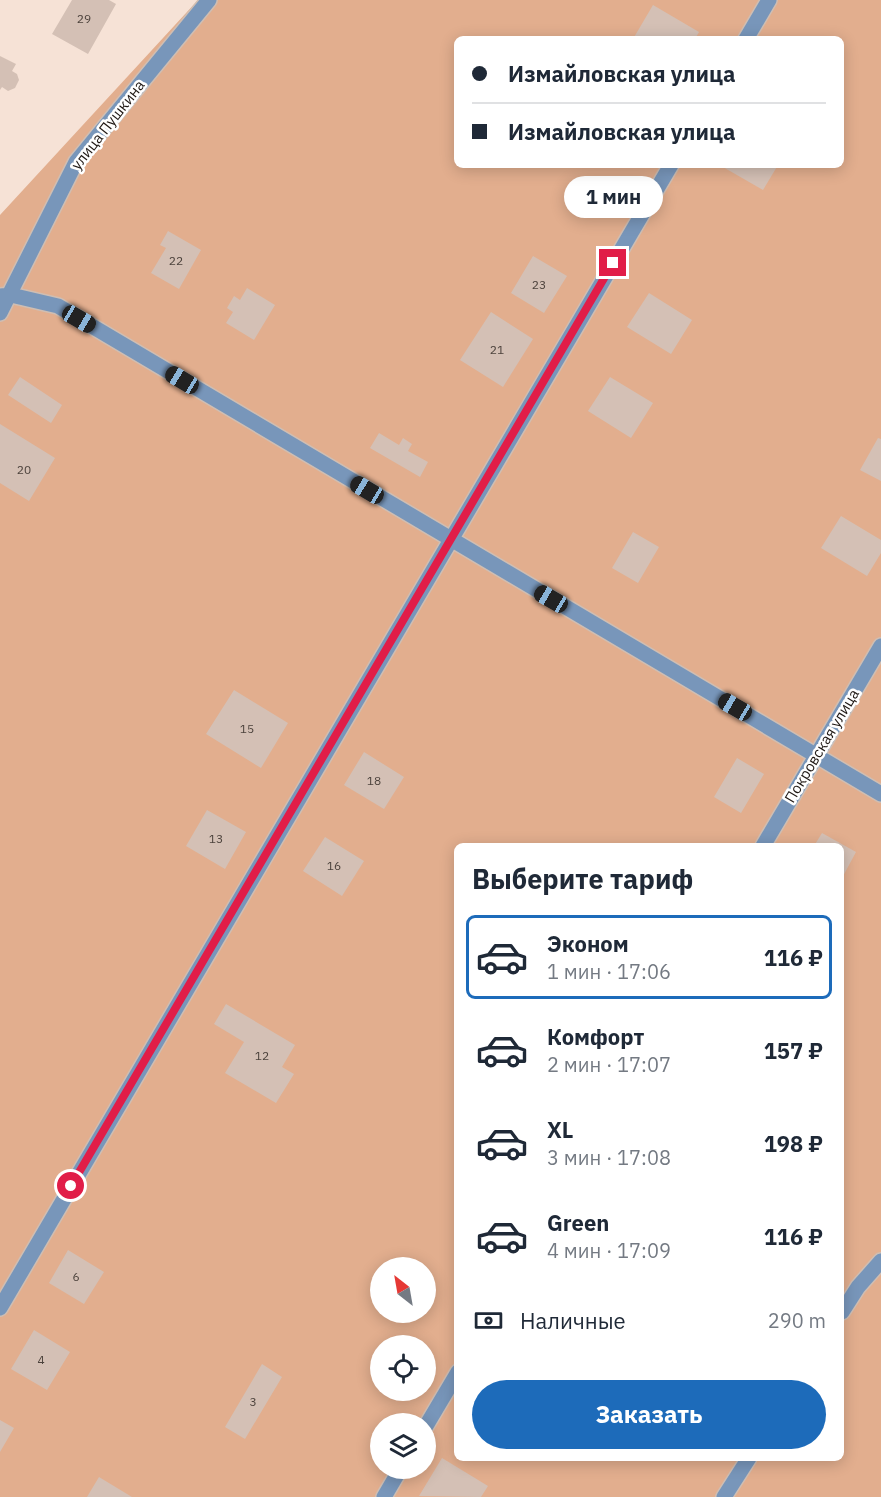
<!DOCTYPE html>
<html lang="ru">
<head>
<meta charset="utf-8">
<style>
  body { margin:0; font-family:"IBM Plex Sans",sans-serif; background:#f2f2f3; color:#1f2937; height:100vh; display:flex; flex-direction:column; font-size:22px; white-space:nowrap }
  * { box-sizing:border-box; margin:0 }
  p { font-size:20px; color:#747a83 }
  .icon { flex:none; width:33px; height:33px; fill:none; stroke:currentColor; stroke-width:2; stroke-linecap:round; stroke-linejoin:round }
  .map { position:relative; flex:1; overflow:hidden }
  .drawer { position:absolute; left:454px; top:843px; width:390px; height:618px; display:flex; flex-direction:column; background:#fff; border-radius:9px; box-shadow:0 3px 15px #0003 }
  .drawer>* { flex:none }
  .guide { position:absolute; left:454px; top:36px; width:390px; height:132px; border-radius:9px; box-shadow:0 3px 15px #0003; display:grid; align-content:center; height:132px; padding:0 18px; background:#fff }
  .needle { width:39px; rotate:329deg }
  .controls { position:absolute; left:370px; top:1257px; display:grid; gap:12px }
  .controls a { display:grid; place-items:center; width:66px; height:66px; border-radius:50%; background:#fff; box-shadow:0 3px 15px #0003; font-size:30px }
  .end { position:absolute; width:27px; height:27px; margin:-14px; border:8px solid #e11d48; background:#fff; box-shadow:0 0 0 3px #fff }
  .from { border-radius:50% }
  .bubble { position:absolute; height:42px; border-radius:21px; background:#fff; box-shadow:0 3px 15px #0003; font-size:20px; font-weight:700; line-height:42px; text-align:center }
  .car { position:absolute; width:18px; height:36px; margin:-18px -9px; border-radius:8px; box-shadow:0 0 4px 2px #0007; background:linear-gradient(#222 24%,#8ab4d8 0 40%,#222 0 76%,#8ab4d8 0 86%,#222 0) }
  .guide b { display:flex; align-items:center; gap:21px; height:57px; font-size:22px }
  .guide b+b { border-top:2px solid #e0e1e3 }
  .guide i { width:15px; height:15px; background:#1f2937 }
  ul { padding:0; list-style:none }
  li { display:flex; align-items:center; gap:18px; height:84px; margin:0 12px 9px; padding:0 6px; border:3px solid transparent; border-radius:9px }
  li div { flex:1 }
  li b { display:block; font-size:22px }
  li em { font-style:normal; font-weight:700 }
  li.active { border-color:#1d6bba }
  li>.icon { width:54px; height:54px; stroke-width:1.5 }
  h2 { padding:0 18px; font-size:27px; line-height:72px }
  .pay { display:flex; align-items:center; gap:15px; height:66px; padding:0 18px; font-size:22px }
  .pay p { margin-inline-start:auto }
  .primary-button { display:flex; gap:12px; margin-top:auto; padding:12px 18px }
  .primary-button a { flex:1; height:69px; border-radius:36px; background:#1d6bba; color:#fff; font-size:24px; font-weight:700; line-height:69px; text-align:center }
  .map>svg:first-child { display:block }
</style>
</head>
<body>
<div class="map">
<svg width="881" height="1497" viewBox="0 0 881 1497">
  <rect width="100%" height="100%" fill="#f6e2d6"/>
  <path fill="#e2ae8e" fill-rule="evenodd" d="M198,0h683v1497h-881v-1282zM458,39h384v126h-384zM458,846h384v612h-384zM381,1268h45v44h-45zM381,1346h45v44h-45zM381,1424h45v44h-45z"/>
  <path fill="#d4c0b5" d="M72,0h37l7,4 -28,50 -36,-20z
    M653,5l46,27 -4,7h-62z
    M0,56l16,8 -4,7 5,3 2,6 -4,8 -7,3 -6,-4 -2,3z
    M724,165h54l-15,25 -40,-23z
    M168,231l33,19 -22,39 -28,-16 15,-25 -6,-3z
    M533,256l34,20 -23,37 -33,-20z
    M247,288l28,17 -21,35 -28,-17 7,-11 -6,-4 7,-12 6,4z
    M649,293l43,27 -21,34 -44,-27z
    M491,312l42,27 -30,48 -43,-27z
    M20,377l42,28 -11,18 -43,-28z
    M610,377l43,26 -22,35 -43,-27z
    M0,424l55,34 -26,43 -29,-18z
    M379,433l20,12 4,-7 9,6 -4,7 20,11 -8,15 -50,-29z
    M878,438l3,1v42l-21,-11z
    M841,516l40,24v13l-14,23 -46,-28z
    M633,532l26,15 -21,36 -26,-15z
    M234,690l54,33 -27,45 -55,-34z
    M364,752l40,25 -20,32 -40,-24z
    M737,758l27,16 -23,39 -27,-16z
    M207,810l39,22 -21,37 -39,-23z
    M822,833l34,19 -14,26v-32h-28z
    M325,837l39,24 -22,35 -39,-25z
    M226,1004l69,41 -13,22 12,7 -18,29 -51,-30 19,-31 -30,-18z
    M68,1250l36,22 -20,32 -35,-21z
    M34,1330l36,22 -23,38 -36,-21z
    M262,1364l20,13 -37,62 -20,-12z
    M0,1420l14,8 -14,24z
    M442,1458l46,28 -7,11 -62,-1z
    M99,1477l33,20h-45z"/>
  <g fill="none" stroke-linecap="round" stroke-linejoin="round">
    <defs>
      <path id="minor" d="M746,39l23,-39
        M0,296l11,-1 47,11 823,488
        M0,313l76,-151 133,-162
        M763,846l118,-200
        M0,1308l671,-1143
        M842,1312l16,-25 23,-26
        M426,1426l32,-54
        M384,1497l17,-29
        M724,1497l25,-39"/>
    </defs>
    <use href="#minor" stroke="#cfbeb3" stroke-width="18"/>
    <use href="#minor" stroke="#7896ba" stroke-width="15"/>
  </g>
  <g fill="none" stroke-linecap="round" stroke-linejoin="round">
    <path stroke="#e11d48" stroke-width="8" d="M71,1186l542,-923"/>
  </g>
  <g text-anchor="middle" stroke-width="5" stroke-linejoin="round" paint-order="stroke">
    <g font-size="12" fill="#4c423c">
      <text x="84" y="23">29</text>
      <text x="176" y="265">22</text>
      <text x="539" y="289">23</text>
      <text x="497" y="354">21</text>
      <text x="24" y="474">20</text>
      <text x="247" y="733">15</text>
      <text x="374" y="785">18</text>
      <text x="216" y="843">13</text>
      <text x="334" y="870">16</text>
      <text x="262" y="1060">12</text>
      <text x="76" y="1281">6</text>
      <text x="41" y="1364">4</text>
      <text x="253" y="1406">3</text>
    </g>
    <g font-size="15" fill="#1f1814" stroke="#fff">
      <text transform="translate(108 125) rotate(-52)" y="5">улица Пушкина</text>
      <text transform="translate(822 746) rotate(-59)" y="5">Покровская улица</text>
    </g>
  </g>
</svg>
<div class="controls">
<a><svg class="needle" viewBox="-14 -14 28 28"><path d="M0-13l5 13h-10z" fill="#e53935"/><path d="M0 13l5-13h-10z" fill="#747a83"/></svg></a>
<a><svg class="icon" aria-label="locate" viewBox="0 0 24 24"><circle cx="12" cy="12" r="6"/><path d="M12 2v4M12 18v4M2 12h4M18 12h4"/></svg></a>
<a><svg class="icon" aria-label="layers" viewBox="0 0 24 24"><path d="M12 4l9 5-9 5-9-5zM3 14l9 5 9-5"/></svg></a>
</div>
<i class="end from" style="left:71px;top:1186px"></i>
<i class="end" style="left:613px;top:263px"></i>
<div class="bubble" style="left:564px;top:176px;width:99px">1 мин</div>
<i class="car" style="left:79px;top:319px;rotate:120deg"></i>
<i class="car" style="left:182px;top:380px;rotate:301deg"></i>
<i class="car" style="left:367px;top:490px;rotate:301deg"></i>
<i class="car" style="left:551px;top:599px;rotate:300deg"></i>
<i class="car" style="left:735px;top:707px;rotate:300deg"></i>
<div class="guide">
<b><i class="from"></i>Измайловская улица</b>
<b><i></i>Измайловская улица</b>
</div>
<section class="drawer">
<h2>Выберите тариф</h2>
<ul>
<li class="active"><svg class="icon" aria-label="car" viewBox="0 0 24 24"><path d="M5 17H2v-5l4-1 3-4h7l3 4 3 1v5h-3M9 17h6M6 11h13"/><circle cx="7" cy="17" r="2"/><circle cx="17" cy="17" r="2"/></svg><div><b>Эконом</b><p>1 мин · 17:06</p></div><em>116 ₽</em></li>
<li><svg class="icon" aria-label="car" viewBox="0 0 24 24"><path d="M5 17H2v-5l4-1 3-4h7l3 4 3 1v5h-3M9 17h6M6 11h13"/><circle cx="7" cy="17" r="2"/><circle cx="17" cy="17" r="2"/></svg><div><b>Комфорт</b><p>2 мин · 17:07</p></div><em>157 ₽</em></li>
<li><svg class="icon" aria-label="car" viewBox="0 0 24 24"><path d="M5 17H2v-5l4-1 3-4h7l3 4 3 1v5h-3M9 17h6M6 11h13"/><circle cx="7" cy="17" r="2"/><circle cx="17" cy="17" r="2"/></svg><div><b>XL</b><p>3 мин · 17:08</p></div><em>198 ₽</em></li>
<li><svg class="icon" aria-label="car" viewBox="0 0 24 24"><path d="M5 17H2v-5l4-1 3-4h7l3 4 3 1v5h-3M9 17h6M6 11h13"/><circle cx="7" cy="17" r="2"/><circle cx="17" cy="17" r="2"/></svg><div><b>Green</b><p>4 мин · 17:09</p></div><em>116 ₽</em></li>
</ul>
<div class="pay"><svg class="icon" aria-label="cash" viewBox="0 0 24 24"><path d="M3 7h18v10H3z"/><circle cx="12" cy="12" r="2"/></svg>Наличные<p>290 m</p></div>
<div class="primary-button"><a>Заказать</a></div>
</section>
</div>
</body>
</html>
